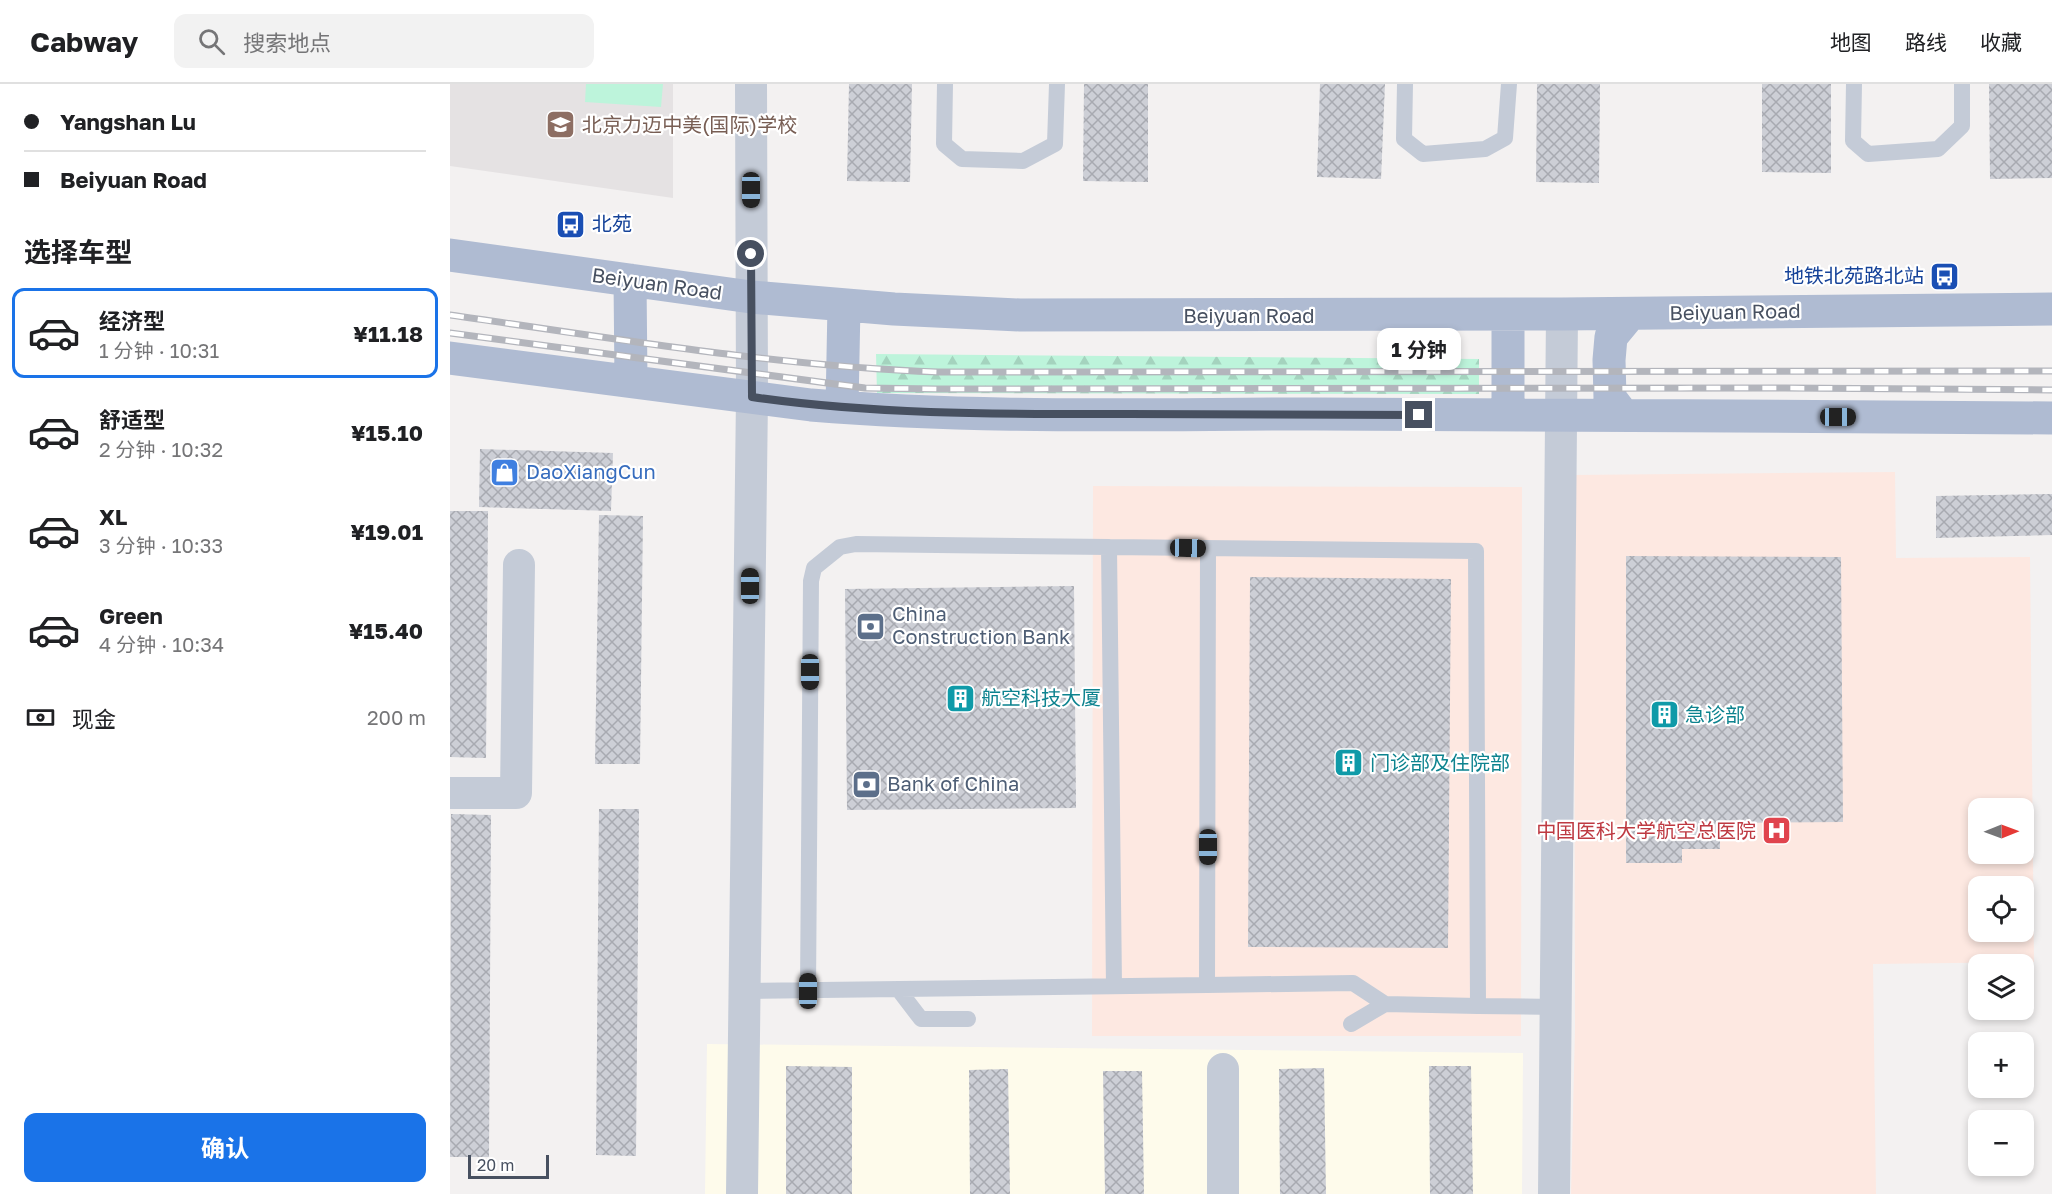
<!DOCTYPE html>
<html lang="zh">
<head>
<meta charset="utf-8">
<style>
  body { margin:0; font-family:"Golos Text","Noto Sans SC",sans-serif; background:#f2f2f2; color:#202124; height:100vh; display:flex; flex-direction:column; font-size:22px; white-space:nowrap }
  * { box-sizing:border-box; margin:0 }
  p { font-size:20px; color:#757577 }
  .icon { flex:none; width:33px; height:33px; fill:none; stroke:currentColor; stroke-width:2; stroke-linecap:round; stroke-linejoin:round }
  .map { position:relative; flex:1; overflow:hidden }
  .sheet { display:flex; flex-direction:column; background:#fff; width:450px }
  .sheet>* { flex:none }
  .hud { display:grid; align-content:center; height:132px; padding:0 24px; background:#fff }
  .needle { width:39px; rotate:89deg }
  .controls { position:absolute; left:1518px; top:714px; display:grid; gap:12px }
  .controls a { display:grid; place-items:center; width:66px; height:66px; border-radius:12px; background:#fff; box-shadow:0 3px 9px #0003; font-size:30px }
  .scale { position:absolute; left:18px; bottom:15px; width:81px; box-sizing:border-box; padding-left:6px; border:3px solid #475060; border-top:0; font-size:16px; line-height:21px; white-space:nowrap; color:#475060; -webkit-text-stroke:4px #fff; paint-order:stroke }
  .end { position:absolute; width:27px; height:27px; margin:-14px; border:8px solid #475060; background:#fff; box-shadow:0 0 0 3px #fff }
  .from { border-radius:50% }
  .bubble { position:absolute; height:42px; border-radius:12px; background:#fff; box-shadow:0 3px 9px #0003; font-size:20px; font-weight:700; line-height:42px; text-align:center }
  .car { position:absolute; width:18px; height:36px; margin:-18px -9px; border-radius:8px; box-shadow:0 0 4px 2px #0007; background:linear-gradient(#222 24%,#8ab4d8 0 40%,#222 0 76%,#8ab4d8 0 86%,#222 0) }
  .hud b { display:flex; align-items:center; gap:21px; height:57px; font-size:22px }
  .hud b+b { border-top:2px solid #e0e0e0 }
  .hud i { width:15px; height:15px; background:#202124 }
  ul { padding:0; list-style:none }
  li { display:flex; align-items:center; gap:18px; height:90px; margin:0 12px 9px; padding:0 12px; border:3px solid transparent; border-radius:12px }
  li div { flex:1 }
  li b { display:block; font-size:22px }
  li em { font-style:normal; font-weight:700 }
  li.on { border-color:#1a73e8 }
  li>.icon { width:54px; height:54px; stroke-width:1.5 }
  h2 { padding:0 24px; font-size:27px; line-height:72px }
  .pay { display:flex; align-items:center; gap:15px; height:66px; padding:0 24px; font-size:22px }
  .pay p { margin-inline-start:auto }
  .primary-button { display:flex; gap:12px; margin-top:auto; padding:12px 24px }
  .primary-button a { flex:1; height:69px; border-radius:12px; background:#1a73e8; color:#fff; font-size:24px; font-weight:700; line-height:69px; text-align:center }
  header { display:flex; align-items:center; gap:36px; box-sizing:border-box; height:84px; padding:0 30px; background:#fff; border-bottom:2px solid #e0e0e0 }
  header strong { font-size:28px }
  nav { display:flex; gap:33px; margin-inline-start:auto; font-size:21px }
  .search { width:420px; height:54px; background:#f2f2f2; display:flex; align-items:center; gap:15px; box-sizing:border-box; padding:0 21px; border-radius:12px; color:#757577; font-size:22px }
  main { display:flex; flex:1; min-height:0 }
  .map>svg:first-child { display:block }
</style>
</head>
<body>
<header>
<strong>Cabway</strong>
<div class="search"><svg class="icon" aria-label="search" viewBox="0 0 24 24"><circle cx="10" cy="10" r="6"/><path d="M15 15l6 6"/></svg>搜索地点</div>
<nav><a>地图</a><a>路线</a><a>收藏</a></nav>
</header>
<main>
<section class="sheet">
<div class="hud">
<b><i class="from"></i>Yangshan Lu</b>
<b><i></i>Beiyuan Road</b>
</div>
<h2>选择车型</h2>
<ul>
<li class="on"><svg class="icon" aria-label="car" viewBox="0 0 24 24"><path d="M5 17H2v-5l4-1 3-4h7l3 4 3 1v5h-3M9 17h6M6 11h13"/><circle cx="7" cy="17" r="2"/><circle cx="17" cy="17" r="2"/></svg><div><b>经济型</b><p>1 分钟 · 10:31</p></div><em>¥11.18</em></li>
<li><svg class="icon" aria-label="car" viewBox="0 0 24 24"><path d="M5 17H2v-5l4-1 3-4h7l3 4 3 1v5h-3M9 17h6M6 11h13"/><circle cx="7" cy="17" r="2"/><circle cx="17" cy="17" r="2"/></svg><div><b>舒适型</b><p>2 分钟 · 10:32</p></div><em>¥15.10</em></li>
<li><svg class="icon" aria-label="car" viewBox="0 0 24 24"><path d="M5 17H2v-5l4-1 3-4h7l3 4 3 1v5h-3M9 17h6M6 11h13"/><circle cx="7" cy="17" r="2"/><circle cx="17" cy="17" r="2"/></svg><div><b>XL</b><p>3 分钟 · 10:33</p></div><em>¥19.01</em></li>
<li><svg class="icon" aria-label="car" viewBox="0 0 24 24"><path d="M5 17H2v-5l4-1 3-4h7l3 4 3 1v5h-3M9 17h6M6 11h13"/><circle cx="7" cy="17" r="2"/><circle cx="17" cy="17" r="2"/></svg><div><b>Green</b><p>4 分钟 · 10:34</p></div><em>¥15.40</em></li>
</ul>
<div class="pay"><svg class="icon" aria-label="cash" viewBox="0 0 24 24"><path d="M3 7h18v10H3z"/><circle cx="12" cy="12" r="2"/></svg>现金<p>200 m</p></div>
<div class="primary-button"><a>确认</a></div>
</section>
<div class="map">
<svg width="1602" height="1110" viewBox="0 0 1602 1110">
  <defs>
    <pattern id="forest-firs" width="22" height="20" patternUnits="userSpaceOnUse" patternTransform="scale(1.5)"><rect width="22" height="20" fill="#bdf4db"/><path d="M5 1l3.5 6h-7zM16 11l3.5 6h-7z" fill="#a4d3be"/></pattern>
    <pattern id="building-cross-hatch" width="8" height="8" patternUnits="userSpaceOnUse" patternTransform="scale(1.5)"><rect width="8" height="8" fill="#cdcfd6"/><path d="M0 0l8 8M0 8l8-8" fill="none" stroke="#a8aab1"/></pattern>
  </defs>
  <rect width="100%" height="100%" fill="#f3f1f1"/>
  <path fill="#fefbeb" d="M257,960l816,9 -1,141h-817z"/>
  <path fill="#e5e2e3" d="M0,0h223v114l-223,-32z"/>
  <path fill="#fde8e1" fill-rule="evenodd" d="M1445,388l1,86 134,-1 4,405 -161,2 3,230h-305l4,-165 -1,-554zM1528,724h46v46h-46zM1528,802h46v46h-46z
    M643,402l429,1 -1,549h-429z"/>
  <path fill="#bdf4db" d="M136,0h77l-2,23 -76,-5z"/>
  <path fill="url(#forest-firs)" d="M426,270l603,5v35l-602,-1z"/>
  <path fill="url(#building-cross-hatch)" d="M399,0h63l-2,98 -63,-1z
    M634,0h64v98l-65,-1z
    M870,0h65l-4,95 -64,-2z
    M1087,0h63l-1,99 -63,-1z
    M1312,0h69v89l-69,-1z
    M1539,0h63v94l-62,1z
    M30,365l133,4 -2,58 -132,-4z
    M1602,410v41l-116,3v-42z
    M0,427h38l-2,247 -36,-1z
    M149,431l44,1 -3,248h-45z
    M1176,472l215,1 2,265 -123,1v26h-38v14h-56z
    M800,493l201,2 -3,369 -200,-1z
    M624,502l2,222 -229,2 -2,-221z
    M149,725h40l-3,347 -40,-1z
    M1,730l40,1 -2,342h-39z
    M336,982l66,1v127h-66z
    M979,982h42l2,128h-43z
    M874,984l2,126h-46l-1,-125z
    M558,985l2,125h-40l-1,-124z
    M653,987h39l2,123h-39z"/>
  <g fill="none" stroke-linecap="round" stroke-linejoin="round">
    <path stroke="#c4cbd7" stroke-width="16" d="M495,0l-1,60 18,15 61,2 32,-17 2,-60
      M955,0l-1,55 19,15 62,-5 20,-11 4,-54
      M1404,0l-1,57 15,13 70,-5 24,-23v-42
      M757,901l146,-2 32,21 93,2
      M664,902l-5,-439 367,4 2,455 79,1
      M448,905l23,30h47
      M296,907l461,-6 1,-437
      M358,907l3,-410 3,-13 26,-21 16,-3 253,3
      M901,940l34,-20"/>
    <path stroke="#c4cbd7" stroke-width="32" d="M0,709h66l3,-228
      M773,985v125
      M292,1110l10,-797 -1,-313
      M1104,1110l8,-880"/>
    <path stroke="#afbbd2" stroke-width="33" d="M0,171l301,42 143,12 126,6 542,-1 490,-5
      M180,196l1,101
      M0,274l361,47c168,14 337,9 505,9 245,1 491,2 736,4
      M392,323l2,-102
      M1058,331v-100
      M1173,331l-13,-17 -1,-38 2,-23 19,-23"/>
    <defs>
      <path id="rail" d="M0,231c162,23 325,51 488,57l1114,-1
        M0,249l415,55 72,1 848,-1 267,2"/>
    </defs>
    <use href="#rail" stroke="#b3b5bc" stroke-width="7"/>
    <use href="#rail" stroke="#fff" stroke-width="4.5" stroke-dasharray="14" stroke-linecap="butt"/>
  </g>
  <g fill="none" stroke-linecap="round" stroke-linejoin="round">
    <path stroke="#475060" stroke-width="8" d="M301,170l1,143c124,18 251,17 376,17 97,0 194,1 291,1"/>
  </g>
  <defs>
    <symbol id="school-square" viewBox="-11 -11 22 22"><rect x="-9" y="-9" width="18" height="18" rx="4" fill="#8d6e63" stroke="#fff"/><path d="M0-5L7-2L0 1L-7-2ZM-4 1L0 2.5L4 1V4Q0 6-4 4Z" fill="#fff"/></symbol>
    <symbol id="bus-square" viewBox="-11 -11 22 22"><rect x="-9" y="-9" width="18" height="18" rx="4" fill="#1a4fb4" stroke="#fff"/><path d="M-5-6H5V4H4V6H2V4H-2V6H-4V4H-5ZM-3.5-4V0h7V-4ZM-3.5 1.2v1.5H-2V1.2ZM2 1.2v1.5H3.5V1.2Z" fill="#fff"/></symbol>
    <symbol id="shop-square" viewBox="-11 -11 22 22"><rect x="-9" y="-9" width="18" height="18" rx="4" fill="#3f7fe0" stroke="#fff"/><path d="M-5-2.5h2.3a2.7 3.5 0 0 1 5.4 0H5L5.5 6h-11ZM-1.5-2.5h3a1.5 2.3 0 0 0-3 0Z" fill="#fff"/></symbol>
    <symbol id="bank-square" viewBox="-11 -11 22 22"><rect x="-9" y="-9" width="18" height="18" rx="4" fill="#5c6f8a" stroke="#fff"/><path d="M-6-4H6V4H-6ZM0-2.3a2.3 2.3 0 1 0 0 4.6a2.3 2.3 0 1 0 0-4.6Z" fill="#fff"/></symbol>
    <symbol id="building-square" viewBox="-11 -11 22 22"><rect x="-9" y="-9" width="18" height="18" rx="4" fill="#0f9aa8" stroke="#fff"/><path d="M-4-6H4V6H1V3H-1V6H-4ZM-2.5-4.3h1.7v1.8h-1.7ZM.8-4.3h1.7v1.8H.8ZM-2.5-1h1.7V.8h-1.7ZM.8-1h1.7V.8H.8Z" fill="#fff"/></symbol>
    <symbol id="hospital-square" viewBox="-11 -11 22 22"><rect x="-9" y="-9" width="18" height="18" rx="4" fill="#e0444e" stroke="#fff"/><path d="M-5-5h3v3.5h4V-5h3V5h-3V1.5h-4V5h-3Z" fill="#fff"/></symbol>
  </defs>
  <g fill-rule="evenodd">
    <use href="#school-square" x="94" y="24" width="33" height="33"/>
    <use href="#bus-square" x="104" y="124" width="33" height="33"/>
    <use href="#bus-square" x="1478" y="176" width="33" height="33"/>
    <use href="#shop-square" x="38" y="372" width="33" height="33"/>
    <use href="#bank-square" x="404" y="526" width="33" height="33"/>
    <use href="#building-square" x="494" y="598" width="33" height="33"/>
    <use href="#building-square" x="1198" y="614" width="33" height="33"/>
    <use href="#building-square" x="882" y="662" width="33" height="33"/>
    <use href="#bank-square" x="400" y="684" width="33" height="33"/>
    <use href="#hospital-square" x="1310" y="730" width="33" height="33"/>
  </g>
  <g text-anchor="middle" stroke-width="4.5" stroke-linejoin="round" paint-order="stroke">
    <g font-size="20" fill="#785e54" stroke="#fff" text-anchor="start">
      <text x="132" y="48">北京力迈中美(国际)学校</text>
    </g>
    <g font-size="20" fill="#164399" stroke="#fff" text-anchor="start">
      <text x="142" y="147">北苑</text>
      <text x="1474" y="199" text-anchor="end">地铁北苑路北站</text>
    </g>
    <g font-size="20" fill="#475060" stroke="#fff">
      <text transform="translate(207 200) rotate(8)" y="7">Beiyuan Road</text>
      <text transform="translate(1285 228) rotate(-1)" y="7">Beiyuan Road</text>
      <text x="799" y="239">Beiyuan Road</text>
    </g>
    <g font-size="20" fill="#366cbe" stroke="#fff" text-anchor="start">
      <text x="76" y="395">DaoXiangCun</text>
    </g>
    <g font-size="20" fill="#4e5e75" stroke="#fff" text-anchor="start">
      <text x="442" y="537">China<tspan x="442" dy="23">Construction Bank</tspan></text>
      <text x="437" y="707">Bank of China</text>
    </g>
    <g font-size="20" fill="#0d838f" stroke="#fff" text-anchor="start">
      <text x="531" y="621">航空科技大厦</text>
      <text x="1235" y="638">急诊部</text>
      <text x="920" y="686">门诊部及住院部</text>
    </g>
    <g font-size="20" fill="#be3a42" stroke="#fff" text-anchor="end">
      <text x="1306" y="754">中国医科大学航空总医院</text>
    </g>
  </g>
</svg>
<div class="controls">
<a><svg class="needle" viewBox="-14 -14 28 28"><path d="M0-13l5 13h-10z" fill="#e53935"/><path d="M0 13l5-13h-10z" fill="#757577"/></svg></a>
<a><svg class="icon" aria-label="locate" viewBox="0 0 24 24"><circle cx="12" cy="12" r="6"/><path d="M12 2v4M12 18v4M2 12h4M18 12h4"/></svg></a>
<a><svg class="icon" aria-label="layers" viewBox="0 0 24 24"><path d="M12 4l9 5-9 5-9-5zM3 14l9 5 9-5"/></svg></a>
<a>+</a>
<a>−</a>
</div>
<div class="scale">20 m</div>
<i class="end from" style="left:301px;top:170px"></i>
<i class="end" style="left:969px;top:331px"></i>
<div class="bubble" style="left:927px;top:244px;width:84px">1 分钟</div>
<i class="car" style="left:301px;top:106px;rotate:180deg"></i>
<i class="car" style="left:1388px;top:333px;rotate:90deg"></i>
<i class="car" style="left:738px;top:464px;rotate:91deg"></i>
<i class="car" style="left:300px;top:502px;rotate:0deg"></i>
<i class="car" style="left:360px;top:588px;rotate:180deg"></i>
<i class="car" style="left:758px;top:763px;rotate:180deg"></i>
<i class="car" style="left:358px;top:907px;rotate:0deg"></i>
</div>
</main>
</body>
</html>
